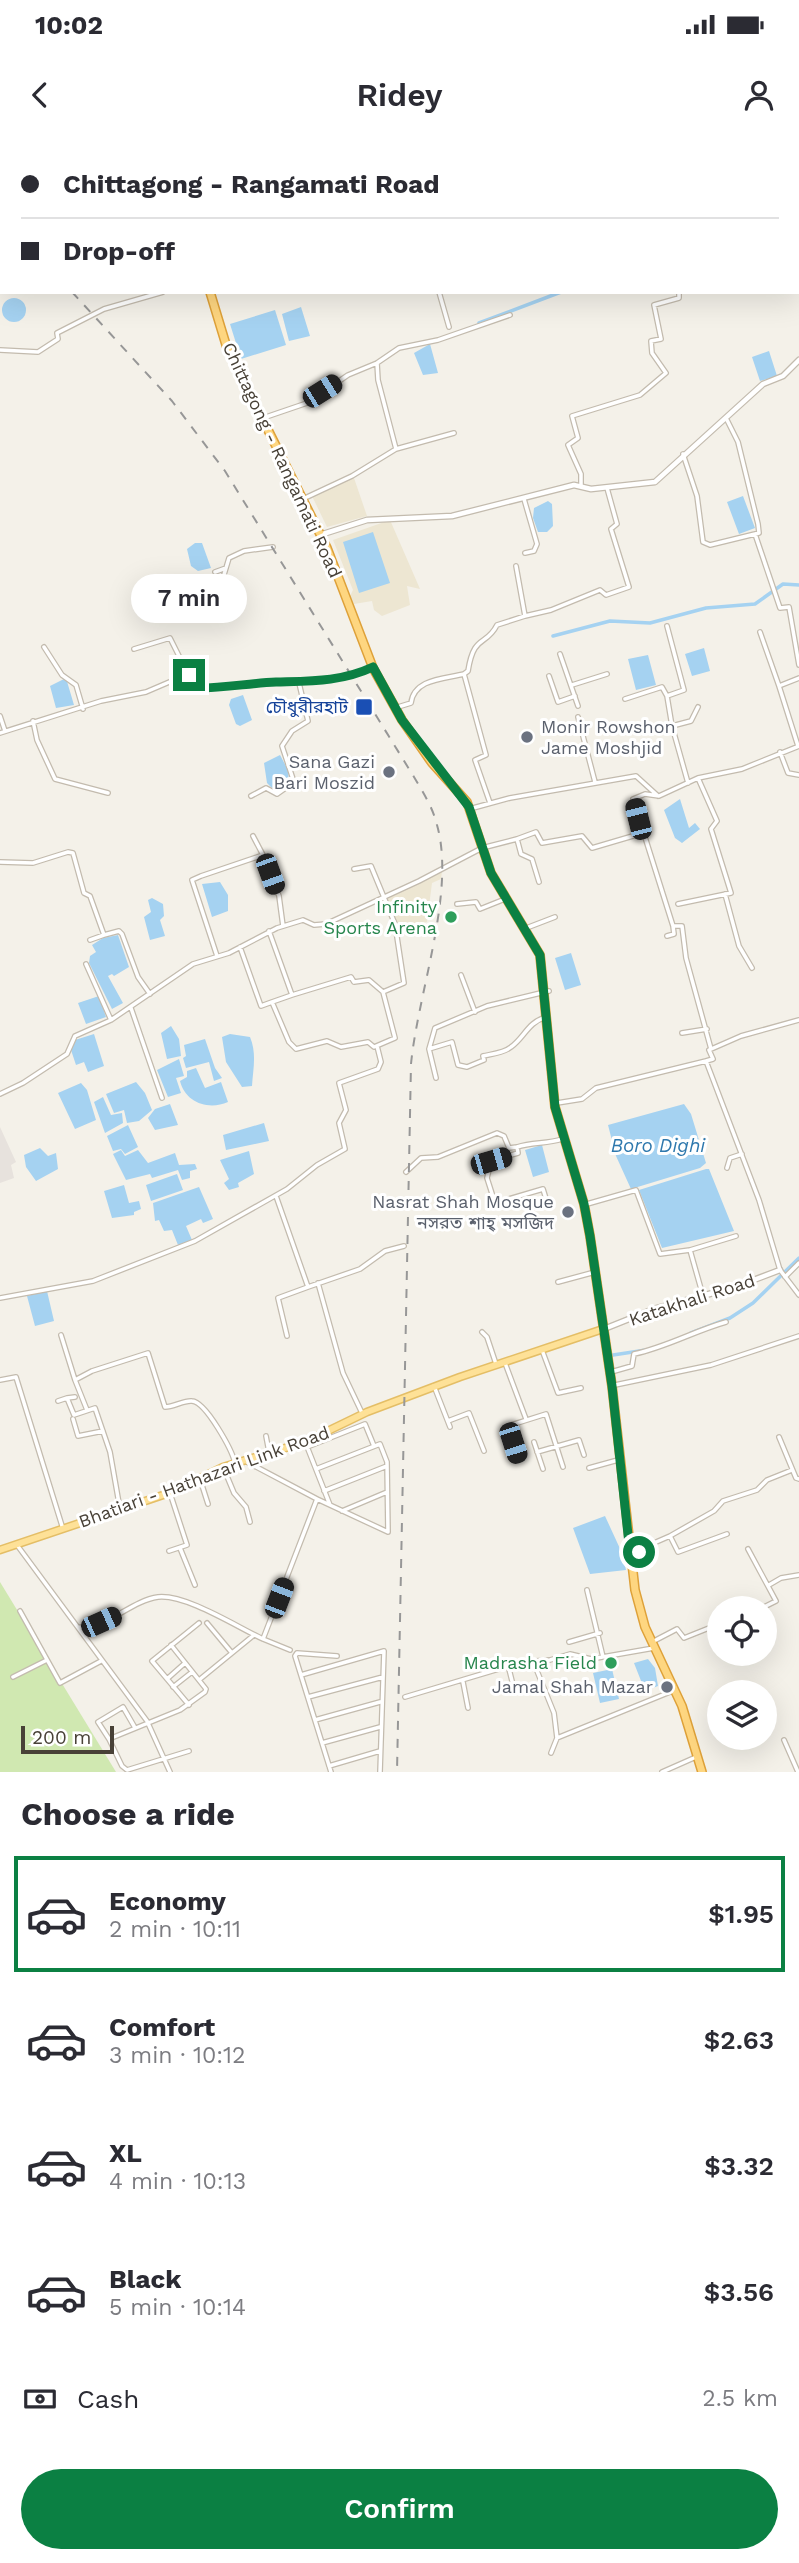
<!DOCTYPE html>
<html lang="en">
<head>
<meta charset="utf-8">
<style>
  body { margin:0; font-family:"Work Sans","Noto Sans Bengali",sans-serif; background:#f7f7f7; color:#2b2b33; height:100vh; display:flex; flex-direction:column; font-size:26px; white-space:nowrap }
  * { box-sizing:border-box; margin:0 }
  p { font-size:23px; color:#7c7c81 }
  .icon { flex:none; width:38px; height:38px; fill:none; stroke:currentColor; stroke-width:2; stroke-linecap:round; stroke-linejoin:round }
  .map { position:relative; height:1632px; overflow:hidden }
  .side { display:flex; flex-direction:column; background:#fff; flex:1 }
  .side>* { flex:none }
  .top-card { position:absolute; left:0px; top:0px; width:800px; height:154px; box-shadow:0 7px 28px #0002; display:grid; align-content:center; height:154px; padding:0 21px; background:#fff }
  .controls { position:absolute; left:707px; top:1456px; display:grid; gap:14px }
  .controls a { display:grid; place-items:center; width:70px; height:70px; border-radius:50%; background:#fff; box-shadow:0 7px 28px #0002; font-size:35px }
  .scale { position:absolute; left:21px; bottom:18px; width:93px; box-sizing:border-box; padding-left:7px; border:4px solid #484137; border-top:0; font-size:19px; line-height:24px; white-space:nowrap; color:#484137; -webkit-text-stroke:5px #fff; paint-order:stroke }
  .end { position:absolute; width:32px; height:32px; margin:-16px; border:9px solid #0b8043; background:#fff; box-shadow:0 0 0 4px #fff }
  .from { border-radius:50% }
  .bubble { position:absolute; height:49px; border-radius:24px; background:#fff; box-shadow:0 7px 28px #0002; font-size:23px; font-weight:600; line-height:49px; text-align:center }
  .car { position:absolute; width:21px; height:42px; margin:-21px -10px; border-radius:9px; box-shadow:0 0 5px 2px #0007; background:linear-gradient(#222 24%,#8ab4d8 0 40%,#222 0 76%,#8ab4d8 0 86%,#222 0) }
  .top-card b { display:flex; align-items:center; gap:24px; height:66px; font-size:26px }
  .top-card b+b { border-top:2px solid #e1e1e2 }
  .top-card i { width:18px; height:18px; background:#2b2b33 }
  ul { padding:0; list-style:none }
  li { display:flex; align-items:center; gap:21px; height:116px; margin:0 14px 10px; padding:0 7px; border:4px solid transparent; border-radius:0px }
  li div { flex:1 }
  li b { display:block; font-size:26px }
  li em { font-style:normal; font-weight:600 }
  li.active { border-color:#0b8043 }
  li>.icon { width:63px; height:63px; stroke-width:1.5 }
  h2 { padding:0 21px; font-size:32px; line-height:84px }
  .pay { display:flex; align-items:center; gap:18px; height:77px; padding:0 21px; font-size:26px }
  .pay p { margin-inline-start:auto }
  .button { display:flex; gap:14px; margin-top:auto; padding:14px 21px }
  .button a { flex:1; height:80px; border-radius:42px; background:#0b8043; color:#fff; font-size:28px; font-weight:600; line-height:80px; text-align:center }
  .status { display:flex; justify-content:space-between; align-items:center; height:49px; padding:0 35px; background:#fff; direction:ltr }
  .status svg { height:19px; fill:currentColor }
  header { display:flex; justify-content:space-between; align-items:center; height:91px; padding:0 21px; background:#fff; font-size:32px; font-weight:600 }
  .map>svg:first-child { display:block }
</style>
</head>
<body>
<div class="status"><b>10:02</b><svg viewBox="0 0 49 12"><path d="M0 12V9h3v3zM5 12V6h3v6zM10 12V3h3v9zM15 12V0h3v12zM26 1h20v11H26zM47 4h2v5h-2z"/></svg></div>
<header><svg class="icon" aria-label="back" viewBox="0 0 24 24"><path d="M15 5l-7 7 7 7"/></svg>Ridey<svg class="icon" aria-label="person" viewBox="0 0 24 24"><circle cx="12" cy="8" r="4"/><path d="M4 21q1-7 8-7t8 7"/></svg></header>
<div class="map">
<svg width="799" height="1632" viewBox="0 0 799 1632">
  <rect width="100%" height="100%" fill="#f4f1e9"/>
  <path fill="#e7e2dd" d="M0,987l16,35 -5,3 3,13 -14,5z"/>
  <path fill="#ede6d2" d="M354,338l13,38 -40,11 -15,-31z
    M390,380l30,69 -13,-3 3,19 -28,11 -8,-6 -2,-9 -18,3 -4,-8 3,-6 -20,-50z
    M442,731l-1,8 -9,4 -5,39 -31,7 -9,-30z"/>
  <path fill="#d0e8b1" d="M0,1442l116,190h-116z"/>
  <path fill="#a5d2f1" d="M2 170a12 12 0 1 1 24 0a12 12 0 1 1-24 0Z
    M301,167l9,29 -21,5 -7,-27z
    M275,170l11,35 -45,14 -11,-35z
    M430,204l8,29 -15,2 -9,-22z
    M769,211l8,25 -17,5 -8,-24z
    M743,356l12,32 -16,6 -12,-32z
    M548,361l4,3 1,22 -6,6h-9l-5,-14 1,-10z
    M373,392l17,51 -31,10 -16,-51z
    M195,403h7l9,25 -13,3 -7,-5 -4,-17z
    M704,508l6,23 -18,5 -7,-22z
    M648,515l8,30 -20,5 -8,-31z
    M66,538l8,27 -18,3 -6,-22z
    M243,555l9,25 -12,6 -4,-2 -7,-19 2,-6z
    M280,615l8,15 1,14 -13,8 -9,-9 -3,-20z
    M680,659l9,29 6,-5 5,6 -18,14 -7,-5 -11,-28z
    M220,742l8,13v16l-16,6 -10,-33z
    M152,758l11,6 1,12 -4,4 5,16 -15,4 -6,-23 7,-5 -3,-12z
    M118,795l11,32 -15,9 -2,-2 -4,2 15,27 -11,6 -23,-46 1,-7 6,-4 -4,-7 11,-7z
    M571,813l10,32 -16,5 -10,-32z
    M99,856l7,21 -20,7 -8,-21z
    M171,886l8,13 2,17 -14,3 -6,-26z
    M94,894l10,32 -16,6 -4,-10 -8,3 -5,-15 4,-10z
    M230,894l20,3c7,17 3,32 2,49l-10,1 -16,-25 -4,-25z
    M205,899l10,29 7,10 -8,3 -5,-19 -23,6 -3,-10 3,-2 -2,-11z
    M179,919l5,17 -8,2 5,15 -13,4 -11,-27z
    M196,928l9,20 16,-6 7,20c-20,9 -43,0 -48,-21l7,-4v-6z
    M136,942l9,11 7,17 -13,11 -12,2 -3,-13 -10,3 -8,-19z
    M81,943l6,7 9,30 -21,9 -17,-36z
    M103,957l8,18 11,-2 1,10 -18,10 -11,-31z
    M170,964l8,21 -23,5 -7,-12 7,-9z
    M684,964l7,10 15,49 -6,5 -69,21 -15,-33 -8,-31z
    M264,983l5,18 -43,9 -3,-15z
    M128,985l10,22 -13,7 -4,-5 -8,2 -6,-15z
    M542,1005l7,27 -16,5 -8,-27z
    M40,1008l8,8 8,-3 2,16 -22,12 -10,-14 -2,-12z
    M121,1010l4,6 13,-6 10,13 27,-10 4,12 16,-1 2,5 -7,2v7l-8,2 -4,-10 -26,8 -2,-4 -24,6 -13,-26z
    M249,1011l5,23 -16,9 1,4 -10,3 -5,-7 5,-4 -9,-19z
    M706,1029h3l25,62 -72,17 -23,-58z
    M177,1034l6,16 -32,11 -5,-16z
    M124,1045l5,18 10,-2 2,8 -7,3v3l-22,3 -8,-27z
    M199,1047l14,32 -10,4 -2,-4 -15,7 6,14 -14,5 -6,-15 -8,1 -5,-11 -4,1 -2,-18z
    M47,1151l7,30 -19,5 -8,-30z
    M605,1376l17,37 4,17 -36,4 -17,-46z
    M648,1519l7,9 3,18 -13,5 -11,-28z
    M612,1529l7,30 -19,4 -7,-30z"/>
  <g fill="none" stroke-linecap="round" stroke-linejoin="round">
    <path stroke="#a5d2f1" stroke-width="3.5" d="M608,2l5,-2
      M479,183l82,-31
      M553,496l57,-15 40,2 56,-15 49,-4 28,-20 16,1
      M691,1193l39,-15 23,-15 46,-45
      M613,1215l33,-5"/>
    <defs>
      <path id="minor" d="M291,2l4,-2
        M447,2v-2
        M599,2l6,-2
        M439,152l10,35
        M0,210l38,2 20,-13 -1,-6 47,-24 59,-17
        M266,277l41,-14 41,-28 29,-12 22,-15 39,-8 72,-25
        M727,280l11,22 20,82 1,9 -4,1 25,74 9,-1 10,58
        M396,309l58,-16
        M683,314l14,42 6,46 7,3 45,-11
        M581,346v-12l-13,-29 10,-7 -6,-22 68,-21 26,-22 -14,-20 -1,-12 10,-2 -7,-34 25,-7v-6
        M305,358l47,-22 44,-27 -18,-69 -1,-17
        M524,359l13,45 -3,7 -9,2
        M215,432l11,-4
        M223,438l6,-20 15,-7 29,-4
        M525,476l26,-6 49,-20 6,5 23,-8 -18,-58 6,-5 -10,-36
        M667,486l17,64 -17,6
        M760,492l19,54
        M44,507l18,28 14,10 7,24
        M134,509l36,-11 18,36 11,15c26,-1 50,-6 76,-7 33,-2 65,0 96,-14
        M560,514l18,52
        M549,536l9,26 17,-6
        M572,545l35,-11
        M625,559l37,-12 5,9 5,30
        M398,567l13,-4c3,-24 32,-24 53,-29
        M0,576l5,15
        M578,577l17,65
        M33,581l4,19 18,39 53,14
        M0,593l101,-32 45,-9 42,-18
        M798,606l-19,-60 20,-8
        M780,612l8,21 11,2
        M688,643l-16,-57 19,-5 7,-14
        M251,656l15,-8 11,6 17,-12 -12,-36 10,-15 16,-10 -9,-38
        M490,663l-15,-43 11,-5 -22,-81 4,-3c6,-38 18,-24 29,-46l28,-9 -9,-50
        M473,668l37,-10 126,-22 22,20
        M253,696l10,19
        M517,699l19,-7 6,11 40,-7 10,12 51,-15
        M0,722l33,1 35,-11 5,1 11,40 6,3 14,39 -14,5
        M354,729l17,-3 24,58 9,59 -21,9
        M725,754l14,52 13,22
        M457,764l19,-2 4,7 25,-10
        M678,764l53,-11 -20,-64 6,-8 -19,-43
        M673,786l-40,-127 12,-5 14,2 39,-18 44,-9 57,-23
        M529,787l26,-10
        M269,791l23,64 -20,7
        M104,795l15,-4 3,3 16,43 12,17
        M667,796l7,-2 -1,-8h9l4,32 25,91
        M240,807l21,59 11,-4 17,40 7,7 31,-8 14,6 27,-5 6,5 21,-9 -12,-46 -14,-12 -15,2 -3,-5 -59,18
        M217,816l-25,-76 9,-4 62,-21 16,41 4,30
        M86,824l25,56
        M461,835l14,37
        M131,868l31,90
        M799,880l-58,16 -32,14 4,9 -7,2 53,139 21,70 19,25
        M682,893l25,-4
        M429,909l23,-7 6,23 9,2 17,-7 -1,-4c9,-2 21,-3 28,-9 13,-9 17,-25 35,-30
        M436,938l-7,-29 6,-21 52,-22 62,-15
        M0,954l23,-11 44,-29 8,-18 36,-16 82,-56 36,-11 48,-25 26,-8 11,5 12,-1 93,-43 63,-33 35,-9 4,15 11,5 7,23
        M557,963l25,-4 14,-11 110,-27
        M727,1028l3,-10 12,-4
        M406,1032l15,-14 17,-1 59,-24 7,3 5,12 8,-1
        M276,1056l32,91 -30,11 9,38
        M547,1062l-4,-13 -48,14 -8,-25 4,-17 27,-8 -1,-6c16,-5 30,-3 45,-8
        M587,1064l49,-14 24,64 30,-4 13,46
        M690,1110l46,-14
        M785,1137l14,-14
        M558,1142l37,-10
        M318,1143l25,90 19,40
        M308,1147l52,-18 25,-18 19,-5
        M0,1158l93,-17 102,-40 92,-52 30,-24 28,-16 -6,-26 7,-13 -7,-27 39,-14 3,-7 -4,-16
        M482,1192l5,5 9,27
        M61,1195l14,45
        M542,1210l16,43 23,-5
        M505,1223l21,56
        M611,1232l21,-6 2,-12c33,-7 60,-23 92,-32
        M0,1240l16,-3 47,152
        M615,1245l96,-20 88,-29
        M434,1246l16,41
        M67,1258l8,-1
        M58,1261l9,-3 7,17 21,-7 15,44 10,57
        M87,1270l-12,-30 17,-9 56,-18 17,54c9,0 19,-7 27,-6 14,1 40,49 43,62
        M73,1279l5,17 25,-5
        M448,1281l21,-8 15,38
        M266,1296l3,16
        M779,1297l17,41 3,1
        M534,1302l9,27
        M306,1304l24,61
        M307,1307l58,-23 9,22
        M537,1312l42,-12 5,15
        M518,1319l-10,-33 38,-12 17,53
        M247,1322l70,37 -54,140 27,11
        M589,1328l29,-8
        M224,1329l10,24 12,14 4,15
        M316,1329l64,-25 7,18 1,70 -71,-33
        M200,1339l8,25
        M324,1351l63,-25
        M342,1371l45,-19
        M670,1396l8,16 49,-18
        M17,1405l130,176 23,51
        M180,1408l15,37
        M748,1409l28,52 -14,7
        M169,1411l18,-6 -17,-52
        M631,1413l39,-17 44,-25 9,-10 34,-11 10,-10 25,-10
        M769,1445l12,-7 18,-3
        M587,1450l16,67
        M20,1471l40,72 41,-22
        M207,1483l25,30
        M78,1487c28,3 52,-26 80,-30 28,-3 79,30 105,42
        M654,1501l23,-12 7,9 35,-14
        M569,1502l31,-9
        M171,1505l35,44 -1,3 -25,18 -71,29 13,27 5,4 62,-19
        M533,1521l21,52 3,25 -6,15
        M508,1525l6,24
        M301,1535l83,-24 -4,121
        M13,1537l34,-17
        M167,1539l18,-16
        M199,1540l55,-45
        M463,1542l5,26
        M173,1547l19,-15
        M308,1557l75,-20
        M405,1557l117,-35 28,-2 20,-6 21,5 63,-11
        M189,1565l-37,-44 47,-38
        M315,1580l65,-18
        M557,1598l118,-48
        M109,1599l-11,-17 25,-15 11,19
        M784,1600l14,32
        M322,1603l58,-16
        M329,1626l51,-15
        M331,1632l-36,-116 2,-3 40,3
        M662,1632l34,-15"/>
      <path id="tertiary" d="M323,394l44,-14 85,-4 122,-31 17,4 64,-7 108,-98 20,-8 16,-16
        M604,1189l50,-20 81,-22 45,-17"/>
      <path id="primary" d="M0,1410l172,-58 51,-25 82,-25 62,-30 93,-35 143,-48"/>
      <path id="trunk" d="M156,0l1,2
        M210,152l17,56 100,200 46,120 29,52 30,43 35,39 24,71 49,82 15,152 29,97 6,32 22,150 23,204 10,37 37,79 20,66"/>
    </defs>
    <use href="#minor" stroke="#c3bbae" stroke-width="6"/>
    <use href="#tertiary" stroke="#c3bbae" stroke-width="7"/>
    <use href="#primary" stroke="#e4be66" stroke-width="9"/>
    <use href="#trunk" stroke="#dea139" stroke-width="10"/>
    <use href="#minor" stroke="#fff" stroke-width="3.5"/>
    <use href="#tertiary" stroke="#fff" stroke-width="4.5"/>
    <use href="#primary" stroke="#fee197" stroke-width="6"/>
    <use href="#trunk" stroke="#fed680" stroke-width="7"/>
    <path stroke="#979797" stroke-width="2" stroke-dasharray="9 9" stroke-linecap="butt" d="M0,78l2,2
      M72,152l100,109 53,70 189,306c9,15 19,31 23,48 19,67 -19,167 -26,239l-14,708"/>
  </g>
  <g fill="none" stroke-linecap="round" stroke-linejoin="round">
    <path stroke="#0b8043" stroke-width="9" d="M189,535l10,13c27,0 51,-5 77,-6 34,-1 65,0 97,-15l29,53 67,87 22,66 49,82 15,152 29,97 6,32 22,150 18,167 9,-1"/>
  </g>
  <rect fill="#1a4fb4" stroke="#fff" stroke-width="2.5" x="355" y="558" width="18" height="18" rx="3.5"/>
  <g fill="#6b7280" stroke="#fff" stroke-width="2.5">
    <circle cx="527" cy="597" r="7"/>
    <circle cx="389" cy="632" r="7"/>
    <circle cx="568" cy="1072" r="7"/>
    <circle cx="667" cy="1547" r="7"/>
  </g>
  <g fill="#2e9e5b" stroke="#fff" stroke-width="2.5">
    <circle cx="451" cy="777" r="7"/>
    <circle cx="611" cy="1523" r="7"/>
  </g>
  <g text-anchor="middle" stroke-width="6" stroke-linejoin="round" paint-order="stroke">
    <g font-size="18" fill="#484137" stroke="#fff">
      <text transform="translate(282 320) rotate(65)" y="6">Chittagong - Rangamati Road</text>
      <text transform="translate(692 1160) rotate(-18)" y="6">Katakhali Road</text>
      <text transform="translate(204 1337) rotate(-20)" y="6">Bhatiari - Hathazari Link Road</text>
    </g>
    <g font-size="18" fill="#164399" stroke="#fff" text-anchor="end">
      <text x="348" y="573">চৌধুরীরহাট</text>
    </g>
    <g font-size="18" fill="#5b616d" stroke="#fff" text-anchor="end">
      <text x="541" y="593" text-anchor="start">Monir Rowshon<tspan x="541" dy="21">Jame Moshjid</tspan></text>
      <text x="375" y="628">Sana Gazi<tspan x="375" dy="21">Bari Moszid</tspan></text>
      <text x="554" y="1068">Nasrat Shah Mosque<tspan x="554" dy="21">নসরত শাহ্‌ মসজিদ</tspan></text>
      <text x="653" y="1553">Jamal Shah Mazar</text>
    </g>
    <g font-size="18" fill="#27864d" stroke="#fff" text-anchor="end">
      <text x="437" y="773">Infinity<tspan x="437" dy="21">Sports Arena</tspan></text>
      <text x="597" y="1529">Madrasha Field</text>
    </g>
    <g font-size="19" font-style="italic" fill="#2e78ad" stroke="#fff">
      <text x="658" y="1012">Boro Dighi</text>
    </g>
  </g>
</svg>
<div class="controls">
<a><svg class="icon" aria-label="locate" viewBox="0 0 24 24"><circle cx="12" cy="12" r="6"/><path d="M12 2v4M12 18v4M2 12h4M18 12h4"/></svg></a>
<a><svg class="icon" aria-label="layers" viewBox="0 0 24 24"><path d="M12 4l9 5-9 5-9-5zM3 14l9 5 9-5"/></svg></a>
</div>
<div class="scale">200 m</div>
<i class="end from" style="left:639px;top:1412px"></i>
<i class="end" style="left:189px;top:535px"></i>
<div class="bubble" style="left:131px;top:434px;width:116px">7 min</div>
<i class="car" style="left:322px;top:251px;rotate:58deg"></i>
<i class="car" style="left:638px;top:679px;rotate:346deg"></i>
<i class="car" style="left:270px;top:734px;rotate:160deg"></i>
<i class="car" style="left:491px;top:1021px;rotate:74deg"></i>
<i class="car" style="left:513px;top:1303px;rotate:162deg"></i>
<i class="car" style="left:279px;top:1458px;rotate:21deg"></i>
<i class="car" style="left:101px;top:1482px;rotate:66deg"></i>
<div class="top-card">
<b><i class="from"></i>Chittagong - Rangamati Road</b>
<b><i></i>Drop-off</b>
</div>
</div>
<section class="side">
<h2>Choose a ride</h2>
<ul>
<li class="active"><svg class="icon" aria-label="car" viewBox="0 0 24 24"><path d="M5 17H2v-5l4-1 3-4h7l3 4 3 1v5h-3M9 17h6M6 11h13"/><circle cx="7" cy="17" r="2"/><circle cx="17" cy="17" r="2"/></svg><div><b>Economy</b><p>2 min · 10:11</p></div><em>$1.95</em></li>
<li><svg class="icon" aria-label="car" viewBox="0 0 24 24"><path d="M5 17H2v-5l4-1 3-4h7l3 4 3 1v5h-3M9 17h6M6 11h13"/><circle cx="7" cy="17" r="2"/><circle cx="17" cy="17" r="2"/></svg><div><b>Comfort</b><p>3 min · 10:12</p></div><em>$2.63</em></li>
<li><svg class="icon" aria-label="car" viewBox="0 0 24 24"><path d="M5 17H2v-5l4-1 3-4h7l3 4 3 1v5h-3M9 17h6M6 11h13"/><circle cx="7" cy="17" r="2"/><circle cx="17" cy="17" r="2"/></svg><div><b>XL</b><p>4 min · 10:13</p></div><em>$3.32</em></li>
<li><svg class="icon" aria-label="car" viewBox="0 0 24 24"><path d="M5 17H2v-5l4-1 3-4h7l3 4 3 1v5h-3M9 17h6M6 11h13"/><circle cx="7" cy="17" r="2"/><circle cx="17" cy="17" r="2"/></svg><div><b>Black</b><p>5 min · 10:14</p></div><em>$3.56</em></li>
</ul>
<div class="pay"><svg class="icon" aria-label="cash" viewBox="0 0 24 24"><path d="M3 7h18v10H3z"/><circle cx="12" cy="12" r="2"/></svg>Cash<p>2.5 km</p></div>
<div class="button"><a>Confirm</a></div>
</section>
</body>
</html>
